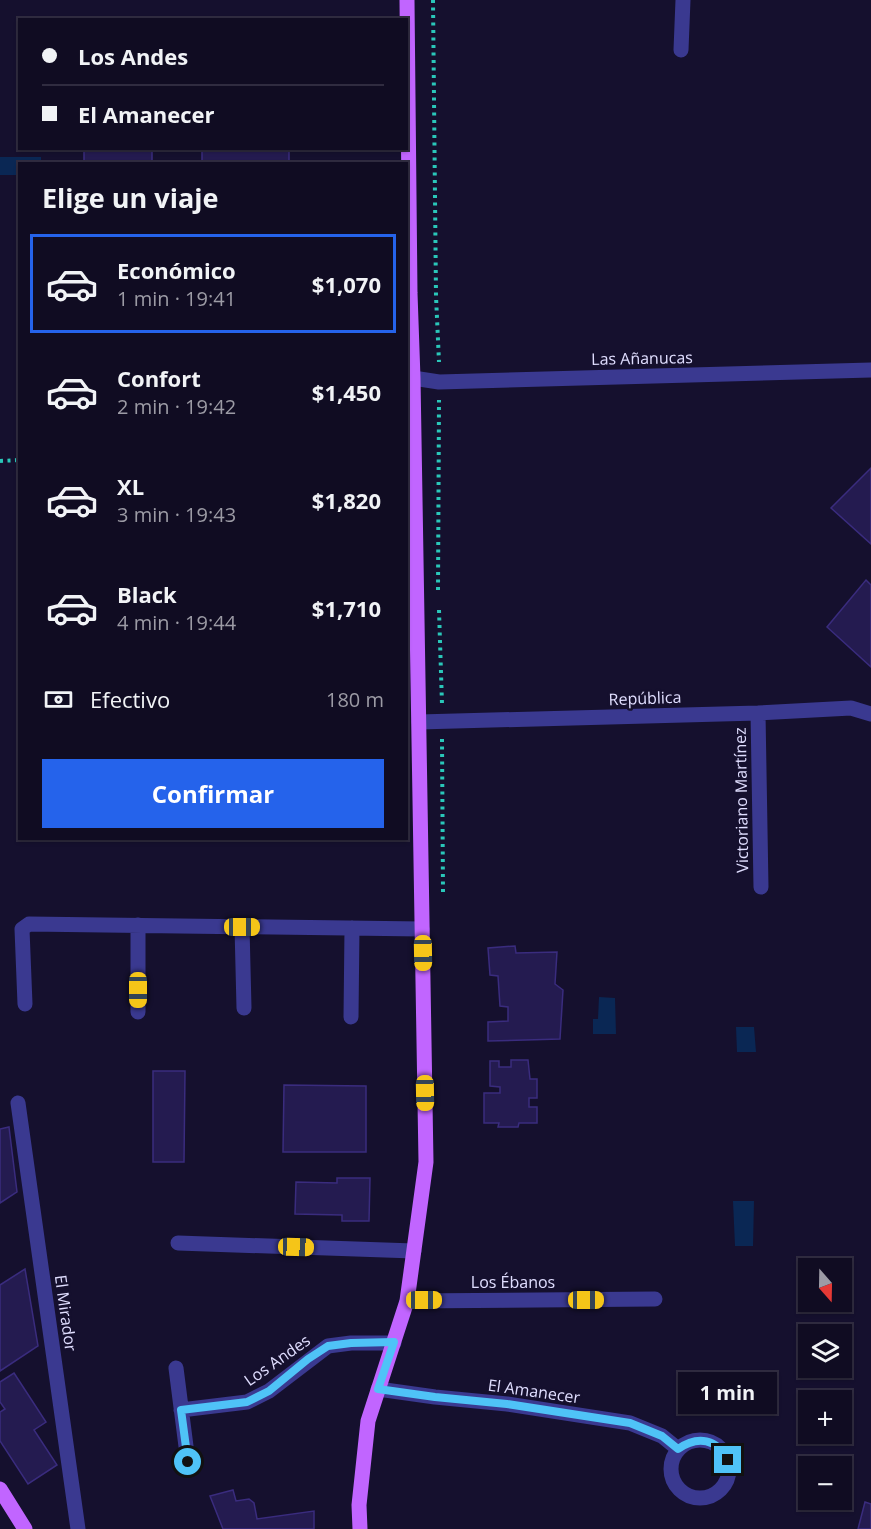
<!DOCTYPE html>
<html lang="es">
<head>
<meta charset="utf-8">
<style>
  body { margin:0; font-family:"Open Sans",sans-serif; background:#19152a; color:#f1f3f6; height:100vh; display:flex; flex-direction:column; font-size:22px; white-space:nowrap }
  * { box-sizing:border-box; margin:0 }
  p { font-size:20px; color:#9c9ba5 }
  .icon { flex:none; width:33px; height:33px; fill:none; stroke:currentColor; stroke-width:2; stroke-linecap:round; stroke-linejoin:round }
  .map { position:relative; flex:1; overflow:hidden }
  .panel { position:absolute; left:18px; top:162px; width:390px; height:678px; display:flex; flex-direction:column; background:#100c22; border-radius:0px; box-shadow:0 2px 4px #0004,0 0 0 2px #302c40 }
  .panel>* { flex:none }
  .guide { position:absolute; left:18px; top:18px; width:390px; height:132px; border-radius:0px; box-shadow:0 2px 4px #0004,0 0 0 2px #302c40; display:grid; align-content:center; height:132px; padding:0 24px; background:#100c22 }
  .needle { width:39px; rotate:160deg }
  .controls { position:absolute; left:798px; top:1258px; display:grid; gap:12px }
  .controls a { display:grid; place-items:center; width:54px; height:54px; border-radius:0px; background:#100c22; box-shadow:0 2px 4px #0004,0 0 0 2px #302c40; font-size:30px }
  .end { position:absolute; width:27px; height:27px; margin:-14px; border:8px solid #4fc3f7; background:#111; box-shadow:0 0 0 3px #111 }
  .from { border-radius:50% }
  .bubble { position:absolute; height:42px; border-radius:0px; background:#100c22; box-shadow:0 2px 4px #0004,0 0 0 2px #302c40; font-size:20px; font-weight:700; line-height:42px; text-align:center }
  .car { position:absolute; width:18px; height:36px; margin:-18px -9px; border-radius:8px; box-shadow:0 0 4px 2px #0007; background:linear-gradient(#f5c518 24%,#345 0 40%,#f5c518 0 76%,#345 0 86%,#f5c518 0) }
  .guide b { display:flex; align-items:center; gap:21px; height:57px; font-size:22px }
  .guide b+b { border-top:2px solid #302c40 }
  .guide i { width:15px; height:15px; background:#f1f3f6 }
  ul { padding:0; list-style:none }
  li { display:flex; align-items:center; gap:18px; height:99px; margin:0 12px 9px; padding:0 12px; border:3px solid transparent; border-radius:0px }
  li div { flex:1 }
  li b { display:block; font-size:22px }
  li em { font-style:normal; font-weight:700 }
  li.selected { border-color:#2563eb }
  li>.icon { width:54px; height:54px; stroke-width:1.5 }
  h2 { padding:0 24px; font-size:27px; line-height:72px }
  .pay { display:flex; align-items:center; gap:15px; height:66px; padding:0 24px; font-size:22px }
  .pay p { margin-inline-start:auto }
  .primary-button { display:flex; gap:12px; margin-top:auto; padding:12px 24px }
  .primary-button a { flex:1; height:69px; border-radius:0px; background:#2563eb; color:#fff; font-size:24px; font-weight:700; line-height:69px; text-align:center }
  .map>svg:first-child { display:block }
</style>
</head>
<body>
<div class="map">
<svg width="871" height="1529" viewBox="0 0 871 1529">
  <rect width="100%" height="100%" fill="#15102e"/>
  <path fill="#0a2754" d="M0,157h41v6l-21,1 -1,11h-19z
    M599,997l16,1 1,36h-23v-15h5z
    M736,1027h18l2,25h-19z
    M733,1201h21l-1,45h-18z"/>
  <path fill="#241b50" stroke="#3a2c7e" stroke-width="1.5" d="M202,148h87v16h-87z
    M152,149v15h-68v-14z
    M871,468v76l-40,-36z
    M866,580l5,5v82l-44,-40z
    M515,946l1,7 41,-1 -2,32 8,6 -3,49 -72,2v-19l20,-1v-14l-8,-1 -2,-30 -8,-1 -2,-27z
    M511,1060h17l2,19h7v19h-8v9h8v16h-18l-1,4h-20l1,-4h-15v-30h16v-6l-10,-1v-25h9v6h12z
    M153,1071h32l-1,91h-31z
    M284,1085l82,1v66h-83z
    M9,1127l8,65 -17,11v-74z
    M337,1178h33l-1,43h-27v-6l-47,-1 1,-32 41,1z
    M25,1269l13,77 -38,25v-86z
    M14,1373l32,49 -12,8 23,35 -29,19 -28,-43v-29l5,-3 -5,-7v-20z
    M233,1490l3,11 13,-2 5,4 3,16 57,-8v18h-91l-13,-33z
    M865,1502l6,2v25h-13z"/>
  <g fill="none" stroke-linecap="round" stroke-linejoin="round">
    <path stroke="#2ac7b9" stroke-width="4" stroke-dasharray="3 4.5" stroke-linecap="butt" d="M433,0l3,296 3,66
      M0,461l20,-1
      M438,590l1,-190
      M439,610l3,94
      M442,739l1,154"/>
    <path stroke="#3a3990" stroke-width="15" d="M681,50l2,-50
      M413,378l26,4 432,-12
      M758,713l3,174
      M419,722l339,-9 93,-5 20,6
      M242,927l2,81
      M25,1004l-3,-75 7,-5 393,5
      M138,1012v-87
      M351,1017l1,-89
      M18,1103l60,426
      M178,1243l236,8
      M407,1301l248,-2
      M176,1368l12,94
      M378,1389l57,8 72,7 123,19 32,13 16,13
      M181,1410l66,-8 22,-11 59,-45 23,-3h43
      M671 1469a29 29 0 1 1 58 0a29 29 0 1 1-58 0Z"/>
    <path stroke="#c165ff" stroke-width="15" d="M0,1489l25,40
      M360,1529l-1,-24 9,-84 39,-120 19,-139 -13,-784 -3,-85 -3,-293"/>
  </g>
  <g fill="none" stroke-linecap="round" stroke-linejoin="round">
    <path stroke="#4fc3f7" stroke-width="8" d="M188,1462l-7,-52 66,-8 22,-11 39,-32 20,-13 23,-3 43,-1 -16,47 57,8 72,7 123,19 32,13 16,13c20,-14 39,-10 50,11"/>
  </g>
  <g text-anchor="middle" stroke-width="5" stroke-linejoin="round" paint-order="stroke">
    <g font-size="16" fill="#e0deff" stroke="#15102e">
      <text transform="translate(642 358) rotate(-1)" y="6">Las Añanucas</text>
      <text transform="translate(645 698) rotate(-2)" y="6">República</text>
      <text transform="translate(741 800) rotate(-91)" y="6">Victoriano Martínez</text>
      <text x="513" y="1288">Los Ébanos</text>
      <text transform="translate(66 1313) rotate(82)" y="6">El Mirador</text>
      <text transform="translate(277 1360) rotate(-35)" y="6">Los Andes</text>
      <text transform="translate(534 1391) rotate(8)" y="6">El Amanecer</text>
    </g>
  </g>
</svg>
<div class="controls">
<a><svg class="needle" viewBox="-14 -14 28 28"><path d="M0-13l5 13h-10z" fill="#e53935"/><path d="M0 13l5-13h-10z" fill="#9c9ba5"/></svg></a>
<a><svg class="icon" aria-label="layers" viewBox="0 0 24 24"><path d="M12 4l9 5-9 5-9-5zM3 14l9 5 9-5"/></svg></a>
<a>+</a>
<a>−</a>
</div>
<i class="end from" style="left:188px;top:1462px"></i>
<i class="end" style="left:728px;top:1460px"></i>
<div class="bubble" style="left:678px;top:1372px;width:99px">1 min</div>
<i class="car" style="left:242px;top:927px;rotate:90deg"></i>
<i class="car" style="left:423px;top:953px;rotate:179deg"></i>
<i class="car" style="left:138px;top:990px;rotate:180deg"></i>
<i class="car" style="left:425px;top:1093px;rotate:179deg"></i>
<i class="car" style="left:296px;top:1247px;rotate:92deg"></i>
<i class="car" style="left:424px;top:1300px;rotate:90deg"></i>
<i class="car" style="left:586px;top:1300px;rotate:90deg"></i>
<div class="guide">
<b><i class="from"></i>Los Andes</b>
<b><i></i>El Amanecer</b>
</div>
<section class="panel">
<h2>Elige un viaje</h2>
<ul>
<li class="selected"><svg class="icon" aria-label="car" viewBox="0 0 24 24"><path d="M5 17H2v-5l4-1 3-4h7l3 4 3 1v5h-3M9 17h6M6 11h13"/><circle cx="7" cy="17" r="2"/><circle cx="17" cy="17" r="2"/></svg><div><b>Económico</b><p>1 min · 19:41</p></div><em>$1,070</em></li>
<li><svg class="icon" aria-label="car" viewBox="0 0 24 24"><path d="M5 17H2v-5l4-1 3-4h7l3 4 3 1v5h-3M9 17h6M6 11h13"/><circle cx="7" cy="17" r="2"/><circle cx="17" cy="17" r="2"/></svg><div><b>Confort</b><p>2 min · 19:42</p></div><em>$1,450</em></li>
<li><svg class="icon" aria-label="car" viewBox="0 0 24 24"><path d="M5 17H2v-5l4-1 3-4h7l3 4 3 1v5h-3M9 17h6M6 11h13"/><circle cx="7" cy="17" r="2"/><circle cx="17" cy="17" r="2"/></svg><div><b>XL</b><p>3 min · 19:43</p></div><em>$1,820</em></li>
<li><svg class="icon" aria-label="car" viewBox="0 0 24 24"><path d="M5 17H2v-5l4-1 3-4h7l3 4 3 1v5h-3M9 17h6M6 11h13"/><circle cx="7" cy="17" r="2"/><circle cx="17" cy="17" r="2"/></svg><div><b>Black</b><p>4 min · 19:44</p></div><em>$1,710</em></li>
</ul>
<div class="pay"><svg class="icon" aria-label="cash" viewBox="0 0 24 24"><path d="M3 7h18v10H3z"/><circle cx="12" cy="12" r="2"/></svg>Efectivo<p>180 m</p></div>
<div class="primary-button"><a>Confirmar</a></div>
</section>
</div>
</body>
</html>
